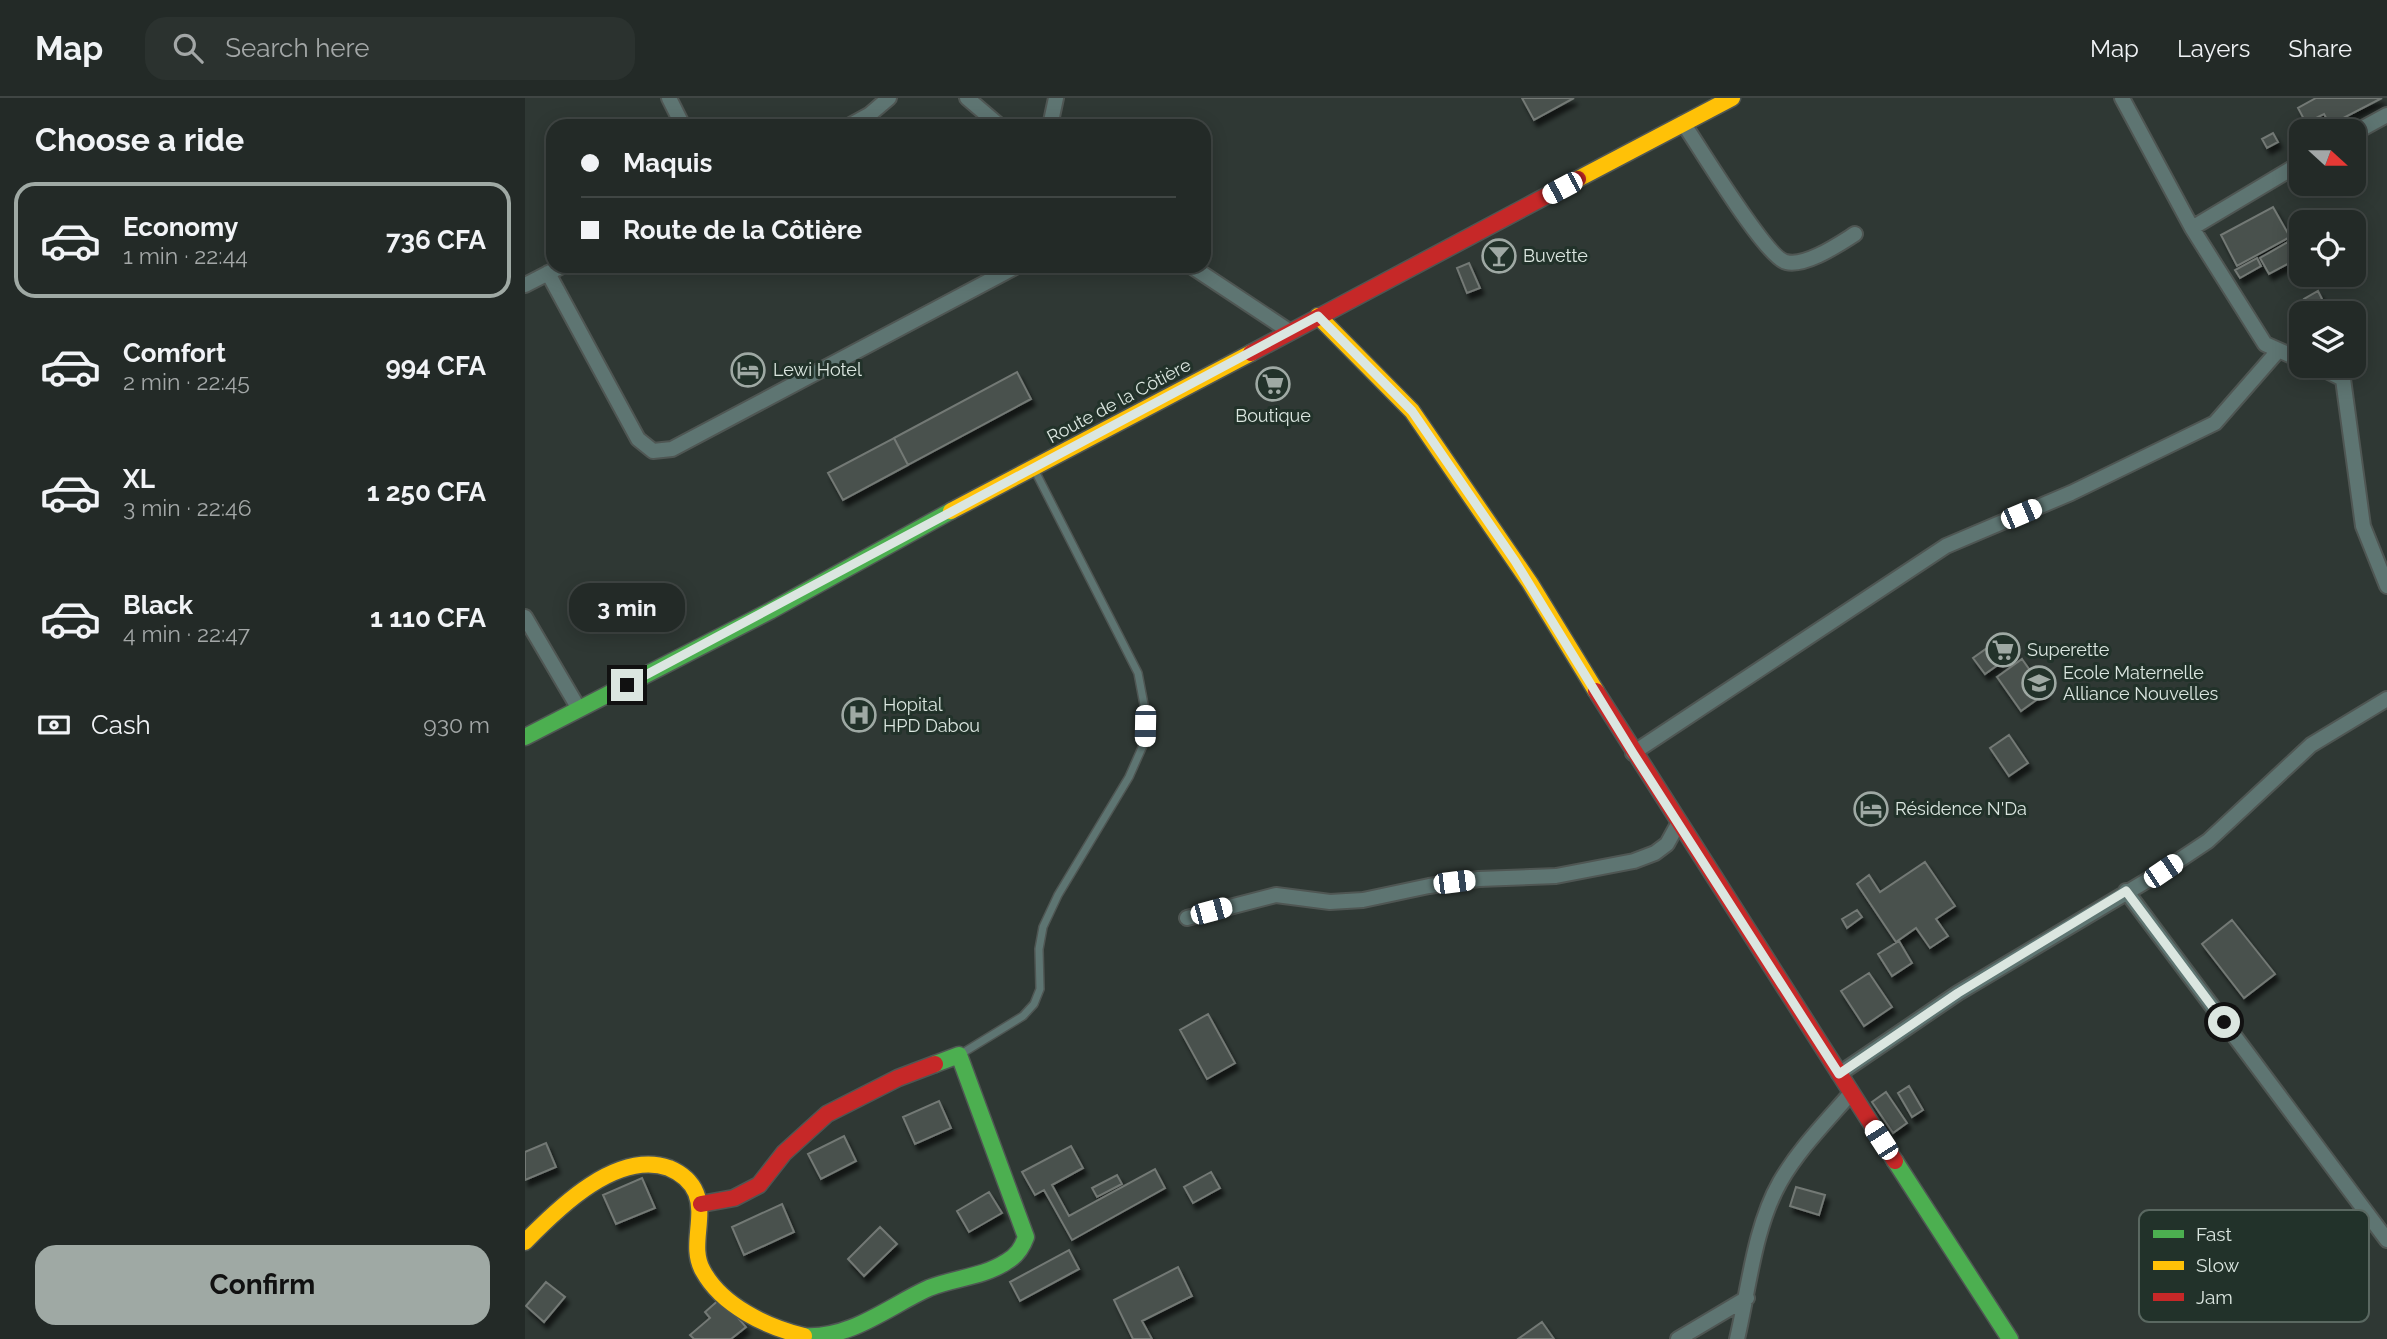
<!DOCTYPE html>
<html lang="en">
<head>
<meta charset="utf-8">
<style>
  body { margin:0; font-family:Raleway,sans-serif; background:#2b322f; color:#f1f3f6; height:100vh; display:flex; flex-direction:column; font-size:26px; white-space:nowrap }
  * { box-sizing:border-box; margin:0 }
  p { font-size:23px; color:#a3a7a7 }
  .icon { flex:none; width:38px; height:38px; fill:none; stroke:currentColor; stroke-width:2; stroke-linecap:round; stroke-linejoin:round }
  .map { position:relative; flex:1; overflow:hidden }
  .drawer { display:flex; flex-direction:column; background:#232a27; width:525px }
  .drawer>* { flex:none }
  .guide { position:absolute; left:21px; top:21px; width:665px; height:154px; border-radius:21px; box-shadow:0 4px 18px #0003,0 0 0 2px #404644; display:grid; align-content:center; height:154px; padding:0 35px; background:#232a27 }
  .needle { width:46px; rotate:111deg }
  .tools { position:absolute; left:1764px; top:21px; display:grid; gap:14px }
  .tools a { display:grid; place-items:center; width:77px; height:77px; border-radius:14px; background:#232a27; box-shadow:0 4px 18px #0003,0 0 0 2px #404644; font-size:35px }
  .end { position:absolute; width:32px; height:32px; margin:-16px; border:9px solid #dbe6e0; background:#111; box-shadow:0 0 0 4px #111 }
  .from { border-radius:50% }
  .bubble { position:absolute; height:49px; border-radius:21px; background:#232a27; box-shadow:0 4px 18px #0003,0 0 0 2px #404644; font-size:23px; font-weight:700; line-height:49px; text-align:center }
  .car { position:absolute; width:21px; height:42px; margin:-21px -10px; border-radius:9px; box-shadow:0 0 5px 2px #0007; background:linear-gradient(#fff 24%,#345 0 40%,#fff 0 76%,#345 0 86%,#fff 0) }
  .guide b { display:flex; align-items:center; gap:24px; height:66px; font-size:26px }
  .guide b+b { border-top:2px solid #404644 }
  .guide i { width:18px; height:18px; background:#f1f3f6 }
  ul { padding:0; list-style:none }
  li { display:flex; align-items:center; gap:21px; height:116px; margin:0 14px 10px; padding:0 21px; border:4px solid transparent; border-radius:21px }
  li div { flex:1 }
  li b { display:block; font-size:26px }
  li em { font-style:normal; font-weight:700 }
  li.selected { border-color:#9fa9a4 }
  li>.icon { width:63px; height:63px; stroke-width:1.5 }
  h2 { padding:0 35px; font-size:32px; line-height:84px }
  .pay { display:flex; align-items:center; gap:18px; height:77px; padding:0 35px; font-size:26px }
  .pay p { margin-inline-start:auto }
  .button { display:flex; gap:14px; margin-top:auto; padding:14px 35px }
  .button a { flex:1; height:80px; border-radius:21px; background:#9fa9a4; color:#111; font-size:28px; font-weight:700; line-height:80px; text-align:center }
  header { display:flex; align-items:center; gap:42px; box-sizing:border-box; height:98px; padding:0 35px; background:#232a27; border-bottom:2px solid #404644 }
  header strong { font-size:33px }
  nav { display:flex; gap:38px; margin-inline-start:auto; font-size:24px }
  .search { width:490px; height:63px; background:#2b322f; display:flex; align-items:center; gap:18px; box-sizing:border-box; padding:0 24px; border-radius:21px; color:#a3a7a7; font-size:26px }
  main { display:flex; flex:1; min-height:0 }
  .map>svg:first-child { display:block }
</style>
</head>
<body>
<header>
<strong>Map</strong>
<div class="search"><svg class="icon" aria-label="search" viewBox="0 0 24 24"><circle cx="10" cy="10" r="6"/><path d="M15 15l6 6"/></svg>Search here</div>
<nav><a>Map</a><a>Layers</a><a>Share</a></nav>
</header>
<main>
<section class="drawer">
<h2>Choose a ride</h2>
<ul>
<li class="selected"><svg class="icon" aria-label="car" viewBox="0 0 24 24"><path d="M5 17H2v-5l4-1 3-4h7l3 4 3 1v5h-3M9 17h6M6 11h13"/><circle cx="7" cy="17" r="2"/><circle cx="17" cy="17" r="2"/></svg><div><b>Economy</b><p>1 min · 22:44</p></div><em>736 CFA</em></li>
<li><svg class="icon" aria-label="car" viewBox="0 0 24 24"><path d="M5 17H2v-5l4-1 3-4h7l3 4 3 1v5h-3M9 17h6M6 11h13"/><circle cx="7" cy="17" r="2"/><circle cx="17" cy="17" r="2"/></svg><div><b>Comfort</b><p>2 min · 22:45</p></div><em>994 CFA</em></li>
<li><svg class="icon" aria-label="car" viewBox="0 0 24 24"><path d="M5 17H2v-5l4-1 3-4h7l3 4 3 1v5h-3M9 17h6M6 11h13"/><circle cx="7" cy="17" r="2"/><circle cx="17" cy="17" r="2"/></svg><div><b>XL</b><p>3 min · 22:46</p></div><em>1 250 CFA</em></li>
<li><svg class="icon" aria-label="car" viewBox="0 0 24 24"><path d="M5 17H2v-5l4-1 3-4h7l3 4 3 1v5h-3M9 17h6M6 11h13"/><circle cx="7" cy="17" r="2"/><circle cx="17" cy="17" r="2"/></svg><div><b>Black</b><p>4 min · 22:47</p></div><em>1 110 CFA</em></li>
</ul>
<div class="pay"><svg class="icon" aria-label="cash" viewBox="0 0 24 24"><path d="M3 7h18v10H3z"/><circle cx="12" cy="12" r="2"/></svg>Cash<p>930 m</p></div>
<div class="button"><a>Confirm</a></div>
</section>
<div class="map">
<svg width="1862" height="1241" viewBox="0 0 1862 1241">
  <defs>
    <filter id="shadow"><feDropShadow dx="3.5" dy="6" stdDeviation="2" flood-color="#0009"/></filter>
  </defs>
  <rect width="100%" height="100%" fill="#2f3834"/>
  <path fill="#4a514d" stroke="#737975" stroke-width="2" filter="url(#shadow)" d="M997,0h52l-40,22z
    M1791,0h66l-52,27 -6,-11 -18,9 -8,-15z
    M1748,35l5,9 -11,6 -5,-9z
    M1748,109l17,30 -53,29 -16,-31z
    M1763,144l9,17 -28,15 -9,-16z
    M1732,160l4,8 -21,12 -5,-8z
    M944,165l11,25 -13,5 -10,-25z
    M1793,193l11,22h-18l-7,-14z
    M492,274l14,27 -123,66 -14,-27z
    M369,340l14,27 -65,35 -15,-27z
    M1479,538l12,16 -31,22 -12,-16z
    M1497,561l24,34 -25,18 -24,-34z
    M1484,637l19,28 -19,13 -19,-28z
    M1400,764l30,44 -19,13 12,17 -18,12 -14,-20 -20,14 -39,-58 12,-9 11,17z
    M1332,812l5,7 -15,11 -5,-9z
    M1707,822l43,54 -31,24 -42,-54z
    M1374,843l13,22 -20,13 -14,-22z
    M1344,875l23,34 -28,19 -23,-35z
    M683,916l27,49 -28,16 -27,-49z
    M1384,988l14,24 -11,7 -14,-24z
    M1361,994l21,31 -14,10 -21,-31z
    M414,1003l12,27 -36,16 -12,-27z
    M319,1038l12,25 -35,18 -13,-25z
    M21,1045l10,24 -31,13v-28z
    M546,1048l12,22 -31,17 17,31 86,-47 10,19 -93,52 -28,-50 -9,5 -13,-23z
    M686,1074l9,16 -27,15 -9,-16z
    M592,1077l5,9 -25,13 -5,-9z
    M117,1080l13,30 -39,16 -13,-29z
    M1271,1089l29,8 -6,20 -29,-9z
    M464,1094l13,21 -33,19 -12,-21z
    M257,1106l12,28 -50,23 -12,-28z
    M355,1129l17,17 -33,32 -16,-17z
    M544,1152l10,19 -59,32 -10,-19z
    M653,1169l14,29 -50,25 10,18h-19l-19,-39z
    M21,1184l19,15 -21,25 -18,-16z
    M196,1200l25,29 -15,12h-37l-4,-4 20,-17 -5,-6z
    M1017,1224l12,17h-36z"/>
  <g fill="none" stroke-linecap="round" stroke-linejoin="round">
    <defs>
      <path id="lane" d="M436,956l62,-38 11,-12 6,-15 -1,-40 4,-22 15,-32 71,-118 16,-36v-31l-7,-37 -104,-204"/>
      <path id="street" d="M144,0l14,28
        M442,0l33,28
        M1597,0l70,130 73,116 36,16
        M1158,25c16,23 83,135 103,139 20,5 53,-18 69,-28
        M324,28l20,-11 20,-17
        M525,28l6,-28
        M1829,35l33,-18
        M1667,130l109,-65
        M666,168l98,65
        M23,175l90,166 15,12 19,-2 345,-183
        M0,187l37,-19
        M1792,268l26,13 20,147 24,60
        M0,519l54,92
        M1108,655l313,-207 125,-53 144,-70 62,-71
        M1601,793l261,349
        M662,820l89,-23 54,7 33,-2 66,-14 50,-7 77,-3 78,-15 21,-8 12,-9 11,-20
        M1314,976l119,-81 205,-122 45,-30 103,-96 76,-46
        M1153,1241l69,-41
        M1212,1241c12,-51 17,-111 43,-157 19,-33 46,-60 71,-89"/>
      <path id="fast" d="M0,639l245,-126 181,-100
        M1370,1063l115,178
        M279,1238c47,3 85,-30 125,-48 25,-10 54,-11 77,-26 11,-6 16,-14 20,-25l-67,-182 -24,9"/>
      <path id="slow" d="M1053,81l154,-81
        M793,218l94,95 118,172 66,108
        M426,413l300,-158
        M0,1144c34,-35 92,-92 144,-74 12,5 22,13 27,25 10,25 -7,54 7,78 19,35 64,56 101,65"/>
      <path id="jam" d="M726,255l327,-174
        M1071,593l299,470
        M176,1106l33,-6 25,-13 25,-32 43,-39 71,-36 37,-14"/>
    </defs>
    <use href="#lane" stroke="#4f5653" stroke-width="10"/>
    <use href="#street" stroke="#4f5653" stroke-width="18"/>
    <use href="#fast" stroke="#4f5653" stroke-width="19"/>
    <use href="#slow" stroke="#4f5653" stroke-width="19"/>
    <use href="#jam" stroke="#4f5653" stroke-width="19"/>
    <use href="#lane" stroke="#5e7572" stroke-width="7"/>
    <use href="#street" stroke="#5e7572" stroke-width="14"/>
    <use href="#fast" stroke="#4caf50" stroke-width="16"/>
    <use href="#slow" stroke="#ffc107" stroke-width="16"/>
    <use href="#jam" stroke="#c62828" stroke-width="16"/>
  </g>
  <g fill="none" stroke-linecap="round" stroke-linejoin="round">
    <path stroke="#dbe6e0" stroke-width="9" d="M102,587l691,-369 94,95 103,150 118,192 206,321 119,-81 168,-102 98,131"/>
  </g>
  <defs>
    <symbol id="bar-ring" viewBox="-11 -11 22 22"><circle r="9.5" fill="#22322a" stroke="#9fa9a4" stroke-width="1.5"/><path d="M-6-5H6L.8 .8V4.5H3.5V6h-7V4.5H-.8V.8Z" fill="#9fa9a4"/></symbol>
    <symbol id="hotel-ring" viewBox="-11 -11 22 22"><circle r="9.5" fill="#22322a" stroke="#9fa9a4" stroke-width="1.5"/><path d="M-6-4.5h1.5V1H6V5H4.5V3h-9V5H-6ZM-4 0a1.8 1.8 0 1 1 3.6 0ZM.5 0V-2.5h3Q6-2.5 6 0Z" fill="#9fa9a4"/></symbol>
    <symbol id="supermarket-ring" viewBox="-11 -11 22 22"><circle r="9.5" fill="#22322a" stroke="#9fa9a4" stroke-width="1.5"/><path d="M-6-5.5h2.5l.6 2H6L4.5 2H-2.5L-4.4-4H-6ZM-1.5 3.2a1.3 1.3 0 1 0 .1 0ZM3 3.2a1.3 1.3 0 1 0 .1 0Z" fill="#9fa9a4"/></symbol>
    <symbol id="school-ring" viewBox="-11 -11 22 22"><circle r="9.5" fill="#22322a" stroke="#9fa9a4" stroke-width="1.5"/><path d="M0-5L7-2L0 1L-7-2ZM-4 1L0 2.5L4 1V4Q0 6-4 4Z" fill="#9fa9a4"/></symbol>
    <symbol id="hospital-ring" viewBox="-11 -11 22 22"><circle r="9.5" fill="#22322a" stroke="#9fa9a4" stroke-width="1.5"/><path d="M-5-5h3v3.5h4V-5h3V5h-3V1.5h-4V5h-3Z" fill="#9fa9a4"/></symbol>
  </defs>
  <g fill-rule="evenodd">
    <use href="#bar-ring" x="955" y="139" width="38" height="38"/>
    <use href="#hotel-ring" x="204" y="253" width="38" height="38"/>
    <use href="#supermarket-ring" x="729" y="267" width="38" height="38"/>
    <use href="#supermarket-ring" x="1459" y="533" width="38" height="38"/>
    <use href="#school-ring" x="1495" y="566" width="38" height="38"/>
    <use href="#hospital-ring" x="315" y="598" width="38" height="38"/>
    <use href="#hotel-ring" x="1327" y="692" width="38" height="38"/>
  </g>
  <g text-anchor="middle" stroke-width="6" stroke-linejoin="round" paint-order="stroke">
    <g font-size="18" fill="#dbe6e0" stroke="#22322a" text-anchor="start">
      <text x="998" y="164">Buvette</text>
      <text x="248" y="278">Lewi Hotel</text>
      <text x="748" y="324" text-anchor="middle">Boutique</text>
      <text x="1502" y="558">Superette</text>
      <text x="1538" y="581">Ecole Maternelle<tspan x="1538" dy="21">Alliance Nouvelles</tspan></text>
      <text x="358" y="613">Hopital<tspan x="358" dy="21">HPD Dabou</tspan></text>
      <text x="1370" y="717">Résidence N'Da</text>
    </g>
    <g font-size="18" fill="#dbe6e0" stroke="#22322a">
      <text transform="translate(594 303) rotate(-28)" y="6">Route de la Côtière</text>
    </g>
  </g>
  <rect x="1614" y="1112" width="230" height="112" rx="10" fill="#22322a" stroke="#5a6861" stroke-width="2"/>
  <rect x="1628" y="1132" width="31" height="8" fill="#4caf50"/>
  <rect x="1628" y="1163" width="31" height="9" fill="#ffc107"/>
  <rect x="1628" y="1195" width="31" height="8" fill="#c62828"/>
  <g font-size="19" fill="#dbe6e0">
    <text x="1671" y="1143">Fast</text>
    <text x="1671" y="1174">Slow</text>
    <text x="1671" y="1206">Jam</text>
  </g>
</svg>
<div class="tools">
<a><svg class="needle" viewBox="-14 -14 28 28"><path d="M0-13l5 13h-10z" fill="#e53935"/><path d="M0 13l5-13h-10z" fill="#a3a7a7"/></svg></a>
<a><svg class="icon" aria-label="locate" viewBox="0 0 24 24"><circle cx="12" cy="12" r="6"/><path d="M12 2v4M12 18v4M2 12h4M18 12h4"/></svg></a>
<a><svg class="icon" aria-label="layers" viewBox="0 0 24 24"><path d="M12 4l9 5-9 5-9-5zM3 14l9 5 9-5"/></svg></a>
</div>
<i class="end from" style="left:1699px;top:924px"></i>
<i class="end" style="left:102px;top:587px"></i>
<div class="bubble" style="left:44px;top:485px;width:116px">3 min</div>
<i class="car" style="left:1037px;top:90px;rotate:242deg"></i>
<i class="car" style="left:1496px;top:416px;rotate:67deg"></i>
<i class="car" style="left:620px;top:628px;rotate:181deg"></i>
<i class="car" style="left:1638px;top:773px;rotate:56deg"></i>
<i class="car" style="left:929px;top:784px;rotate:83deg"></i>
<i class="car" style="left:686px;top:813px;rotate:75deg"></i>
<i class="car" style="left:1356px;top:1042px;rotate:327deg"></i>
<div class="guide">
<b><i class="from"></i>Maquis</b>
<b><i></i>Route de la Côtière</b>
</div>
</div>
</main>
</body>
</html>
